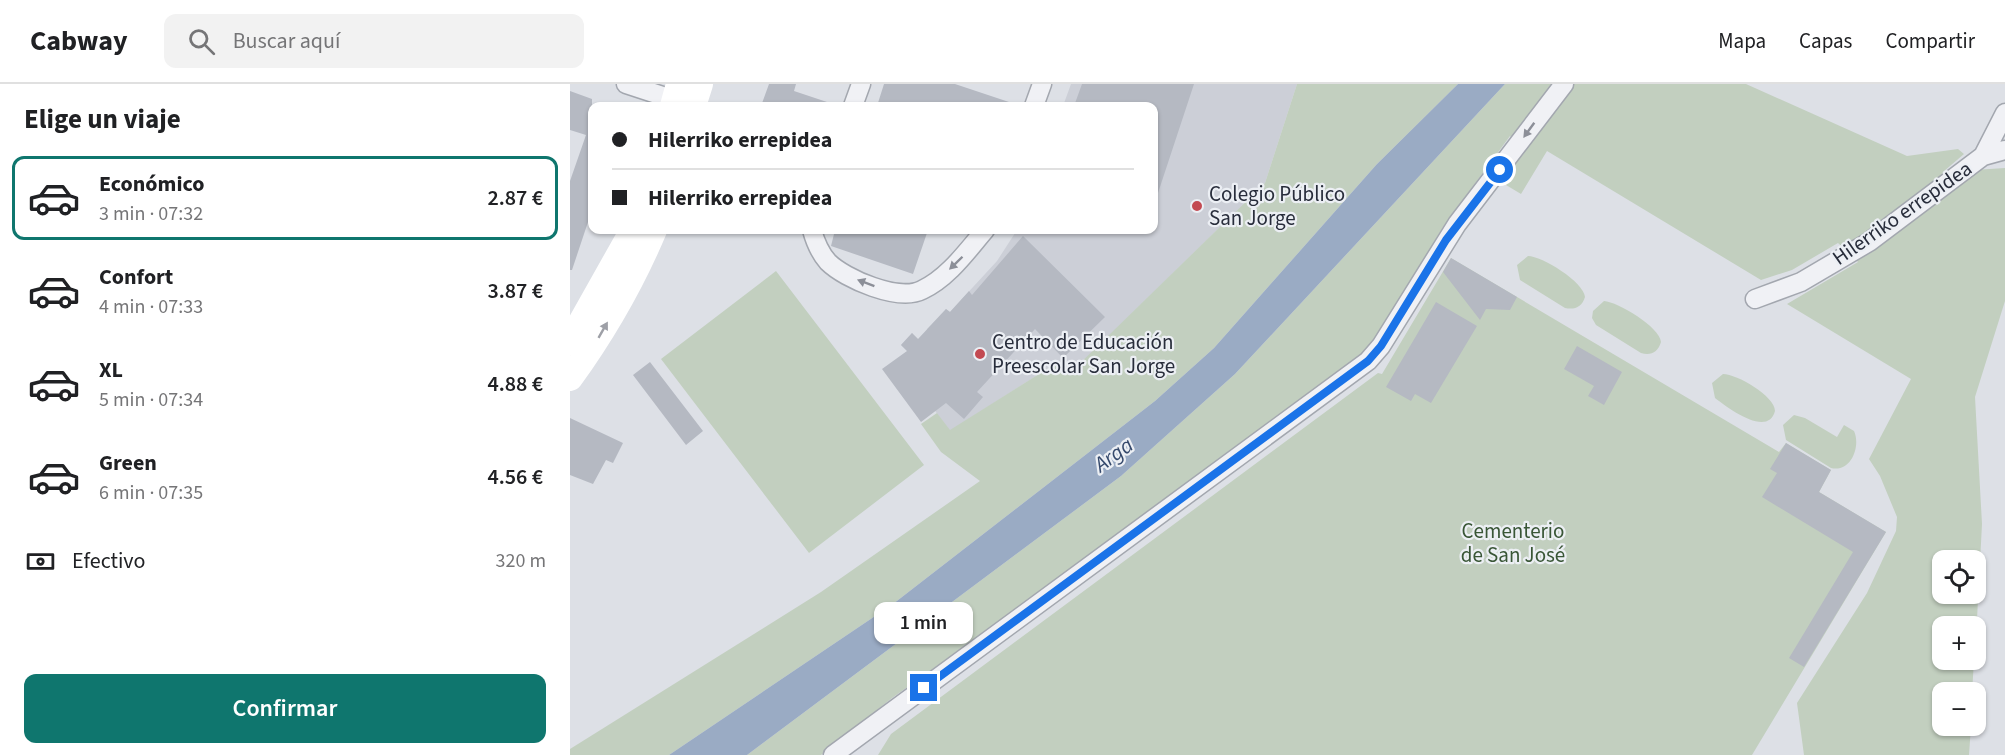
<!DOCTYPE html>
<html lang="es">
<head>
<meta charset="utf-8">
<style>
  body { margin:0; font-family:"Source Sans 3",sans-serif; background:#f2f2f2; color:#202124; height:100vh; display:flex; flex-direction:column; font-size:22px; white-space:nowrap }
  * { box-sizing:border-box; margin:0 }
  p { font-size:20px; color:#757577 }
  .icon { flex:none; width:33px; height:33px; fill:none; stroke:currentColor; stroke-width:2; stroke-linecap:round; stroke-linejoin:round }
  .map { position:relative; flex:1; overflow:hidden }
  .sheet { display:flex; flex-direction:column; background:#fff; width:570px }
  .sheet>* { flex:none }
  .hud { position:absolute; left:18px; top:18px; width:570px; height:132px; border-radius:12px; box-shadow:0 2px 4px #0004; display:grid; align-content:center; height:132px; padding:0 24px; background:#fff }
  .buttons { position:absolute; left:1362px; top:466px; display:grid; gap:12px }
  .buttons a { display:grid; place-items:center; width:54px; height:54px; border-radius:12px; background:#fff; box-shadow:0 2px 4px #0004; font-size:30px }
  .end { position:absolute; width:27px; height:27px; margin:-14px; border:8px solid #1a73e8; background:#fff; box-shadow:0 0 0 3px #fff }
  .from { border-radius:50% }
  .bubble { position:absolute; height:42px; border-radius:12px; background:#fff; box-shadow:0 2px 4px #0004; font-size:20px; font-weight:600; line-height:42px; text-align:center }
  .hud b { display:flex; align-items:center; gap:21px; height:57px; font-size:22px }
  .hud b+b { border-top:2px solid #e0e0e0 }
  .hud i { width:15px; height:15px; background:#202124 }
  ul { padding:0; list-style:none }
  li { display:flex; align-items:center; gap:18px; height:84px; margin:0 12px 9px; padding:0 12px; border:3px solid transparent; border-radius:12px }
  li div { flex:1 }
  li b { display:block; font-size:22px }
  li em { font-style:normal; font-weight:600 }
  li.on { border-color:#0f766e }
  li>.icon { width:54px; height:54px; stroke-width:1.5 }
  h2 { padding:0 24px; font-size:27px; line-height:72px }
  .pay { display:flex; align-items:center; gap:15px; height:66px; padding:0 24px; font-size:22px }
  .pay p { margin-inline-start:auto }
  .action { display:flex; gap:12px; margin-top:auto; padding:12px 24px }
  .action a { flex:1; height:69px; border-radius:12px; background:#0f766e; color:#fff; font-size:24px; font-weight:600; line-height:69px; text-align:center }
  header { display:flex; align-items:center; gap:36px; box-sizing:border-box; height:84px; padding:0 30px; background:#fff; border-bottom:2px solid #e0e0e0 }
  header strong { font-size:28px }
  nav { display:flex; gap:33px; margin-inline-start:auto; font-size:21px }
  .search { width:420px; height:54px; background:#f2f2f2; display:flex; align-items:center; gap:15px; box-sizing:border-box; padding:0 21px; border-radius:12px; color:#757577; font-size:22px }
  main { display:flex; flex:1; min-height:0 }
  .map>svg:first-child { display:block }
</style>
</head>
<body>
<header>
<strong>Cabway</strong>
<div class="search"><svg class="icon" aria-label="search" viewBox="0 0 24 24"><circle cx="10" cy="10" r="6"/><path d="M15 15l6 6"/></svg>Buscar aquí</div>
<nav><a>Mapa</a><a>Capas</a><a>Compartir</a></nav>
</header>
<main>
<section class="sheet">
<h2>Elige un viaje</h2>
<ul>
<li class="on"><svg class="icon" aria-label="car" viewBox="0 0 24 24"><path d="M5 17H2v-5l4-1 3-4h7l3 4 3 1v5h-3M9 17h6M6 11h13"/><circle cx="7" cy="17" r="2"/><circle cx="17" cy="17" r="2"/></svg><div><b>Económico</b><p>3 min · 07:32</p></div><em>2.87 €</em></li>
<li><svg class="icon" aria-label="car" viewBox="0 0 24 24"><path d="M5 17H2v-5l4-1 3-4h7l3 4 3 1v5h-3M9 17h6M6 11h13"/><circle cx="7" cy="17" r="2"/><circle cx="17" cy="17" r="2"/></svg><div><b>Confort</b><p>4 min · 07:33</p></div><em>3.87 €</em></li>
<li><svg class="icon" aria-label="car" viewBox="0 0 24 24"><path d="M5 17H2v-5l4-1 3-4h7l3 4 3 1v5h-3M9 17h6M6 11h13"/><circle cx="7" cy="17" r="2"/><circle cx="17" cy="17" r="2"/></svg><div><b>XL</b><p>5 min · 07:34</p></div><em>4.88 €</em></li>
<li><svg class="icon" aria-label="car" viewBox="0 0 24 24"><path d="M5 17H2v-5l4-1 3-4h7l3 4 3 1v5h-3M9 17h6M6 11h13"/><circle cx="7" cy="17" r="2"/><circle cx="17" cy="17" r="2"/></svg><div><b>Green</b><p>6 min · 07:35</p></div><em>4.56 €</em></li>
</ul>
<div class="pay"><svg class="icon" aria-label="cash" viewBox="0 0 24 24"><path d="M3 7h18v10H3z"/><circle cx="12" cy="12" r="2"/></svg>Efectivo<p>320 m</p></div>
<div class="action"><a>Confirmar</a></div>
</section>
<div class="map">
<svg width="1435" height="671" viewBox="0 0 1435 671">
  <rect width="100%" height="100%" fill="#dde0e6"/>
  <path fill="#cccfd7" d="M501,0h226l-32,99 -195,191 -12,-12 -108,69 -17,-23 -6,-39 -26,-24 11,-12 9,9 9,-10 -3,-3 19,-20 4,3 47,-51 20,-31h137v-124h-91z"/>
  <path fill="#c2cfbf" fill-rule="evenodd" d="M727,0h161l-81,80 -163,184 -59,53 -262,203 -224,151h-99v-6l251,-157 159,-111 -39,-29 -20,-28 16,-11 13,17 108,-68 12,11 195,-190z
    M935,0h241l161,72 51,-7 6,5 -21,18 62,-4v133l-30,96 7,127 -6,114v-11h-34v33h32l-2,33h-30v33h29l-2,29h-165l-7,-52 70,-110 29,-62 1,-14 -17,-41 -11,-17 42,-80 -124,-75 71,-42 -20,-19 -46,27 -31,10 -214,-129 -26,43 -15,-9 6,-10 -3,-3 15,-19 -14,-17 -67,91 -75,126 -212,158 -264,187 -71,57h-74l374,-279 114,-102zM1372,477h34v33h-34z
    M958,172c14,0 56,26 57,41 -3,10 -10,13 -20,11l-45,-28 -3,-15z
    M881,174l328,194 7,-9 45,27 -12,22 67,40 -134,223h-874l13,-21 487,-361 4,1z
    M206,187l148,194 -115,88 -148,-194z
    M1034,217c14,1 56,26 57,41 -3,10 -10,14 -20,11l-45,-28 -4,-7 1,-7z
    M1153,290c14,0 52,22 52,37 -7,27 -47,-3 -60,-13l-3,-15z
    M1224,331l11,3 32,19 7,-12 10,6c7,15 -3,42 -23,37l-45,-28 -3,-15z"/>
  <path fill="#9aabc4" d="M888,0h47l-270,290 -114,102 -374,279h-78l224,-151 262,-203 59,-53 163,-184z"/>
  <path fill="#b5b9c2" d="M199,0h27l-2,7 39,13 -1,2h-71z
    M314,0h71l60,20 -1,2h-137z
    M512,0h112l-38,115 -2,-1v-92h-80z
    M0,7l22,8v111l-20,60h-2v-89l16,-46 -16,-5z
    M265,146h93l-15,44 -82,-28z
    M453,152l82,81 -42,41 -28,-29 -58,63 6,5 -19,22 -18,-16 -25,19 -39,-53 25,-18 -6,-6 11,-12 6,6 28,-30 4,3 19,-21 3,4z
    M881,174l66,39 -7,13 -24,-1 -6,11 -37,-48z
    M866,218l41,24 -46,77 -16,-9 -4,7 -25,-14z
    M1007,262l45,26 -18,33 -16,-9 6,-10 -30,-17z
    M80,278l53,69 -17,14 -53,-70z
    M0,334l53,25 -10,20 -7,-3 -13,24 -23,-9z
    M1216,359l45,27 -12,22 67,40 -82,135 -15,-9 64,-106 -91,-55 15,-24 -7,-4z"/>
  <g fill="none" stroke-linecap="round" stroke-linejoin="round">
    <defs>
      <path id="street" d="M56,0l58,19
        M283,22l8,-22
        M464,22l8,-22
        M1413,72l22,-43
        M242,146c3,11 8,23 16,32 17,17 71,40 94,28 26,-12 45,-39 63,-60
        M1185,215l46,-17 68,-40 114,-86 22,-6
        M263,671l535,-394 13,-15 76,-122 107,-140"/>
    </defs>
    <use href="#street" stroke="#a3a7af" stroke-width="21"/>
    <use href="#street" stroke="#f0f1f5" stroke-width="18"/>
    <path stroke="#fff" stroke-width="26" d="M103,22l6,-22
      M123,22l7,-22
      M0,258l63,-112
      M0,294c34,-47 62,-96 84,-148"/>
  </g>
  <defs><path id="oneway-solid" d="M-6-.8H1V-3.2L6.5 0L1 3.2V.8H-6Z" transform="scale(1.5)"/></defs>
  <g fill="#8c8f98">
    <use href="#oneway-solid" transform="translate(959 46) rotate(126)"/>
    <use href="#oneway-solid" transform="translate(386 179) rotate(136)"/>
    <use href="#oneway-solid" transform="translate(296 199) rotate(-159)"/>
  </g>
  <use fill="#9ea0a7" href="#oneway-solid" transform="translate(33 246) rotate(-60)"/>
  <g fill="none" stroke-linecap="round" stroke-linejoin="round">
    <path stroke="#1a73e8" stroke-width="8" d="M354,604l444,-327 13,-15 65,-106 54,-70"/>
  </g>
  <g fill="#c34a52" stroke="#eceff4" stroke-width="2">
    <circle cx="627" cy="122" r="6"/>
    <circle cx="410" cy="270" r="6"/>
  </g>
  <g text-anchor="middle" stroke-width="4.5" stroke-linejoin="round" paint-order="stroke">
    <g font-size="21" fill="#282d3b" stroke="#eceff4" text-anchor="start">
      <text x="639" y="117">Colegio Público<tspan x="639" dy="24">San Jorge</tspan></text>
      <text x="422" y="265">Centro de Educación<tspan x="422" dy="24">Preescolar San Jorge</tspan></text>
    </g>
    <g font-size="21" fill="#282d3b" stroke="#eceff4">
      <text transform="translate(1332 129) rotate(-35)" y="7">Hilerriko errepidea</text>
    </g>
    <g font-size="21" fill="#395636" stroke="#eceff4">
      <text x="943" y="454">Cementerio<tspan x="943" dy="24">de San José</tspan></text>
    </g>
    <g font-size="22" font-style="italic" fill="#35496c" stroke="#eceff4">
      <text transform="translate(543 370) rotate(-36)" y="8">Arga</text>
    </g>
  </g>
</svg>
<div class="buttons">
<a><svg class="icon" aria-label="locate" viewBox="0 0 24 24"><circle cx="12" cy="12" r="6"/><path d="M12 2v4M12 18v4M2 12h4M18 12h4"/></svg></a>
<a>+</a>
<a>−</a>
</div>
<i class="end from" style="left:930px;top:86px"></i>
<i class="end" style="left:354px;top:604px"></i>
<div class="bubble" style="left:304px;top:518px;width:99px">1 min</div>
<div class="hud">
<b><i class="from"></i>Hilerriko errepidea</b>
<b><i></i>Hilerriko errepidea</b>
</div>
</div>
</main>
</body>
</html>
